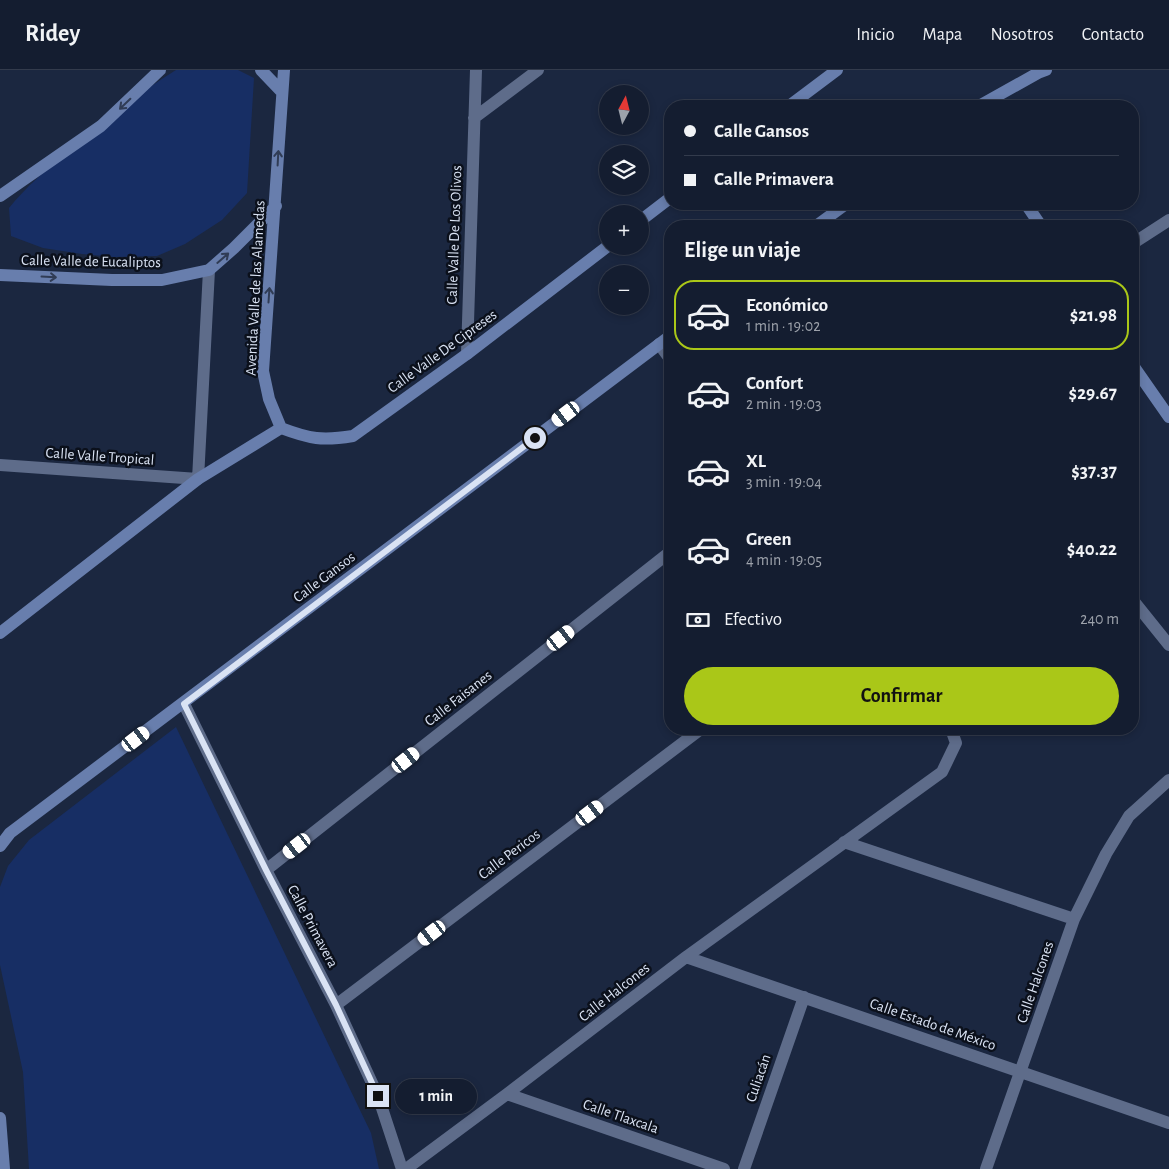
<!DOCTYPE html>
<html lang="es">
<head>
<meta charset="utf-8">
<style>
  body { margin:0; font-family:"Alegreya Sans",sans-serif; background:#212a3c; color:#f1f3f6; height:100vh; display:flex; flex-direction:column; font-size:19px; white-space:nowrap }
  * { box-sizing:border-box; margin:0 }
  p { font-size:16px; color:#9da2ab }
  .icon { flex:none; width:28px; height:28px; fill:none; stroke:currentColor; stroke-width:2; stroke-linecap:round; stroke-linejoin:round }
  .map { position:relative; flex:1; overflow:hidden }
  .details { position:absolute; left:664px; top:150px; width:475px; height:515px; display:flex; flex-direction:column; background:#141d30; border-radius:20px; box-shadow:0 2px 8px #0003,0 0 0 1px #333b4c }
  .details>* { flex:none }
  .banner { position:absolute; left:664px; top:30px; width:475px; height:110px; border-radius:20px; box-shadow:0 2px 8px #0003,0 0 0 1px #333b4c; display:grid; align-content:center; height:110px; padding:0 20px; background:#141d30 }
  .needle { width:32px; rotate:7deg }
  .controls { position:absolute; left:599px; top:15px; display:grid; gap:10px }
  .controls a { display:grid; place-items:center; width:50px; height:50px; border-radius:50%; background:#141d30; box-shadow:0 2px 8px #0003,0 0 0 1px #333b4c; font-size:25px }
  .end { position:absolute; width:22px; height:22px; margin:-11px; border:6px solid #dae3f4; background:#111; box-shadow:0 0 0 2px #111 }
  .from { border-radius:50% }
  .bubble { position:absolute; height:35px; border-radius:18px; background:#141d30; box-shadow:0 2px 8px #0003,0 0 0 1px #333b4c; font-size:16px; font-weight:600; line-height:35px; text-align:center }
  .car { position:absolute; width:15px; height:30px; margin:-15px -8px; border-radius:6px; box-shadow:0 0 4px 1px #0007; background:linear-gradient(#fff 24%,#345 0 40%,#fff 0 76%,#345 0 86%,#fff 0) }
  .banner b { display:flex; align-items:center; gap:18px; height:48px; font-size:19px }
  .banner b+b { border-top:1px solid #333b4c }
  .banner i { width:12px; height:12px; background:#f1f3f6 }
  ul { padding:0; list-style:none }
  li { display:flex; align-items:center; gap:15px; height:70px; margin:0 10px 8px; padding:0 10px; border:2px solid transparent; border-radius:20px }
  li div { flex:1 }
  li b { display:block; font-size:19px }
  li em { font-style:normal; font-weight:600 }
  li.active { border-color:#aac718 }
  li>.icon { width:45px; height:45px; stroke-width:1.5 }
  h2 { padding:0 20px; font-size:22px; line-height:60px }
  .pay { display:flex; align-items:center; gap:12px; height:55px; padding:0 20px; font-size:19px }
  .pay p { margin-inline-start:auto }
  .button { display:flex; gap:10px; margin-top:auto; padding:10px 20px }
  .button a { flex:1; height:58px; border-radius:30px; background:#aac718; color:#111; font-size:20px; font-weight:600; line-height:58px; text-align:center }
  header { display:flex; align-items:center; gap:30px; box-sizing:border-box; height:70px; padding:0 25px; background:#141d30; border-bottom:1px solid #333b4c }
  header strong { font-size:24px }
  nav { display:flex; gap:28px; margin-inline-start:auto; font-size:18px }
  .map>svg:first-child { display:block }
</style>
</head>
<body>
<header>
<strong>Ridey</strong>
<nav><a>Inicio</a><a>Mapa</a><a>Nosotros</a><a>Contacto</a></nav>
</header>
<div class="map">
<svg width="1169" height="1099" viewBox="0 0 1169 1099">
  <rect width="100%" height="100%" fill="#1b2740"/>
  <path fill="#172e64" d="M176,0h62l16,8 -7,115 -25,27 -37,24 -28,12 -43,1 -32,-3 -39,-6 -32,-12 -2,-28c17,-21 37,-38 57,-56 35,-30 71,-58 110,-82z
    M176,657l195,406 8,36h-350l-6,-97 -23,-107v-78l8,-21 21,-26z"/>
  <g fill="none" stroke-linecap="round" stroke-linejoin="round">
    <path stroke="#5e6c8a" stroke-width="12" d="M474,48l64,-48
      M1132,174l37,-24
      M659,274l11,15
      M467,284l9,-284
      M0,395l198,14 11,-209
      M1132,529l37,46
      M184,634l82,166 70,135 42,91 24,73
      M844,772l230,77
      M266,800l404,-318
      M686,887l483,166
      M336,935l365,-276
      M507,1024l217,75
      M406,1099l101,-75 179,-137 256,-185 14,-29 -5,-14
      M744,1099l60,-172
      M986,1099l88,-250 32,-65 23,-38 40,-36"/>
    <path stroke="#687ead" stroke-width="12" d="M261,0l21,22
      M789,36l48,-36
      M979,36l59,-33 8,-3
      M0,126l101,-70 59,-56
      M1026,134l15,22
      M640,151l30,-23
      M816,156l30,-22
      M0,205l112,5h50l47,-10 25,-22 42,-42
      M1132,294l37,53
      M281,358c29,11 41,13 72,8l114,-82 141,-108
      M281,358l-12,-29 -6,-28 21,-301
      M0,563l198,-154 83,-51
      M0,776l10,-13 660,-497
      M0,1048l4,51"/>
  </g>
  <defs><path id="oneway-shaft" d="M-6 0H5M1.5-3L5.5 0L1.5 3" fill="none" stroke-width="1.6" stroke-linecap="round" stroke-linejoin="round" transform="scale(1.25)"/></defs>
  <g stroke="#303c55">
    <use href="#oneway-shaft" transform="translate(125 34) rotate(136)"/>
    <use href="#oneway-shaft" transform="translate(278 88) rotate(-87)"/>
    <use href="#oneway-shaft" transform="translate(223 188) rotate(-41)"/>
    <use href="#oneway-shaft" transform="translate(49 207) rotate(3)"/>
    <use href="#oneway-shaft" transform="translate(269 225) rotate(-86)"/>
  </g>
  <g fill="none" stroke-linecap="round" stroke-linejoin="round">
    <path stroke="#dae3f4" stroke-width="6" d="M378,1026l-42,-91 -70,-135 -82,-166 351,-266"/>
  </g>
  <g text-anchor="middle" stroke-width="5" stroke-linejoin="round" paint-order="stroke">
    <g font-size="15" fill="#dae3f4" stroke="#0b101b">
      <text transform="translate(454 165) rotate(-88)" y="5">Calle Valle De Los Olivos</text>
      <text transform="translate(91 191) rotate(1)" y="5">Calle Valle de Eucaliptos</text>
      <text transform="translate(255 218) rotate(-87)" y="5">Avenida Valle de las Alamedas</text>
      <text transform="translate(442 281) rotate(-36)" y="5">Calle Valle De Cipreses</text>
      <text transform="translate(100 386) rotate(4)" y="5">Calle Valle Tropical</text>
      <text transform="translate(324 507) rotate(-37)" y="5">Calle Gansos</text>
      <text transform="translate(458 628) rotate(-38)" y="5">Calle Faisanes</text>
      <text transform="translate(509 784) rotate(-37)" y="5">Calle Pericos</text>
      <text transform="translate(313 856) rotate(62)" y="5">Calle Primavera</text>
      <text transform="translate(1035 912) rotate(-71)" y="5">Calle Halcones</text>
      <text transform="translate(614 922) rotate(-38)" y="5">Calle Halcones</text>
      <text transform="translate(933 954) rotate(19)" y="5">Calle Estado de México</text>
      <text transform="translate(758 1008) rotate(-71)" y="5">Culiacán</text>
      <text transform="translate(621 1046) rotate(19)" y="5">Calle Tlaxcala</text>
    </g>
  </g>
</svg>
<div class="controls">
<a><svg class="needle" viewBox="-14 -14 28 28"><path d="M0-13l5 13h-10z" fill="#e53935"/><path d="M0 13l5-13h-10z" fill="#9da2ab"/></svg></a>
<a><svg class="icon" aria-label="layers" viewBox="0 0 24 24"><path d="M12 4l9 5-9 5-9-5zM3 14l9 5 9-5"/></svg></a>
<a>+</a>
<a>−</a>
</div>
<i class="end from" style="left:535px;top:368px"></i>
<i class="end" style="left:378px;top:1026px"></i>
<div class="bubble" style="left:395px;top:1009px;width:82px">1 min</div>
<i class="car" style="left:566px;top:344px;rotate:233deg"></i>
<i class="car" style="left:561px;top:568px;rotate:52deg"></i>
<i class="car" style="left:136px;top:669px;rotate:53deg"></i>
<i class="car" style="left:406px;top:690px;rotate:52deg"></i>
<i class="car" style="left:590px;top:743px;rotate:53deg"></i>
<i class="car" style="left:297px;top:776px;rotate:232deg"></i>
<i class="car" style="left:432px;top:863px;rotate:233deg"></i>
<div class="banner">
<b><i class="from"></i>Calle Gansos</b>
<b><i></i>Calle Primavera</b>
</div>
<section class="details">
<h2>Elige un viaje</h2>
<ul>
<li class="active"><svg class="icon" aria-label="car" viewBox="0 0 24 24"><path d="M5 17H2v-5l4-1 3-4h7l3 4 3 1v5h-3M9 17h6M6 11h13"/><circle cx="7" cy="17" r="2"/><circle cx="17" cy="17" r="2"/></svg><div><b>Económico</b><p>1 min · 19:02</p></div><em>$21.98</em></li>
<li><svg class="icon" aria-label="car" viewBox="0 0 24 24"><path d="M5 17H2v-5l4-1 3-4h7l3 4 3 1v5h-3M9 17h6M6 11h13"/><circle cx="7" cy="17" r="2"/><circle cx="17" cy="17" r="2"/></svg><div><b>Confort</b><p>2 min · 19:03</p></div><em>$29.67</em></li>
<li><svg class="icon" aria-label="car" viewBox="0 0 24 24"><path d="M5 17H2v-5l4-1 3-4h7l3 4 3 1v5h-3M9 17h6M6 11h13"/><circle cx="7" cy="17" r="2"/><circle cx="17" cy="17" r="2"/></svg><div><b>XL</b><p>3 min · 19:04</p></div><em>$37.37</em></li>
<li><svg class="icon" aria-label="car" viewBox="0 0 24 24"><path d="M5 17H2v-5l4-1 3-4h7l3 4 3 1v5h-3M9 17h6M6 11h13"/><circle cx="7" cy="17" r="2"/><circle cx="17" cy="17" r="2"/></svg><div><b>Green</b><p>4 min · 19:05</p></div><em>$40.22</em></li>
</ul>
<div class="pay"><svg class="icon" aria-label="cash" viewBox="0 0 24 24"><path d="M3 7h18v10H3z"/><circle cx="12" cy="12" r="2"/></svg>Efectivo<p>240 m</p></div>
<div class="button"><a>Confirmar</a></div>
</section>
</div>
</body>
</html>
